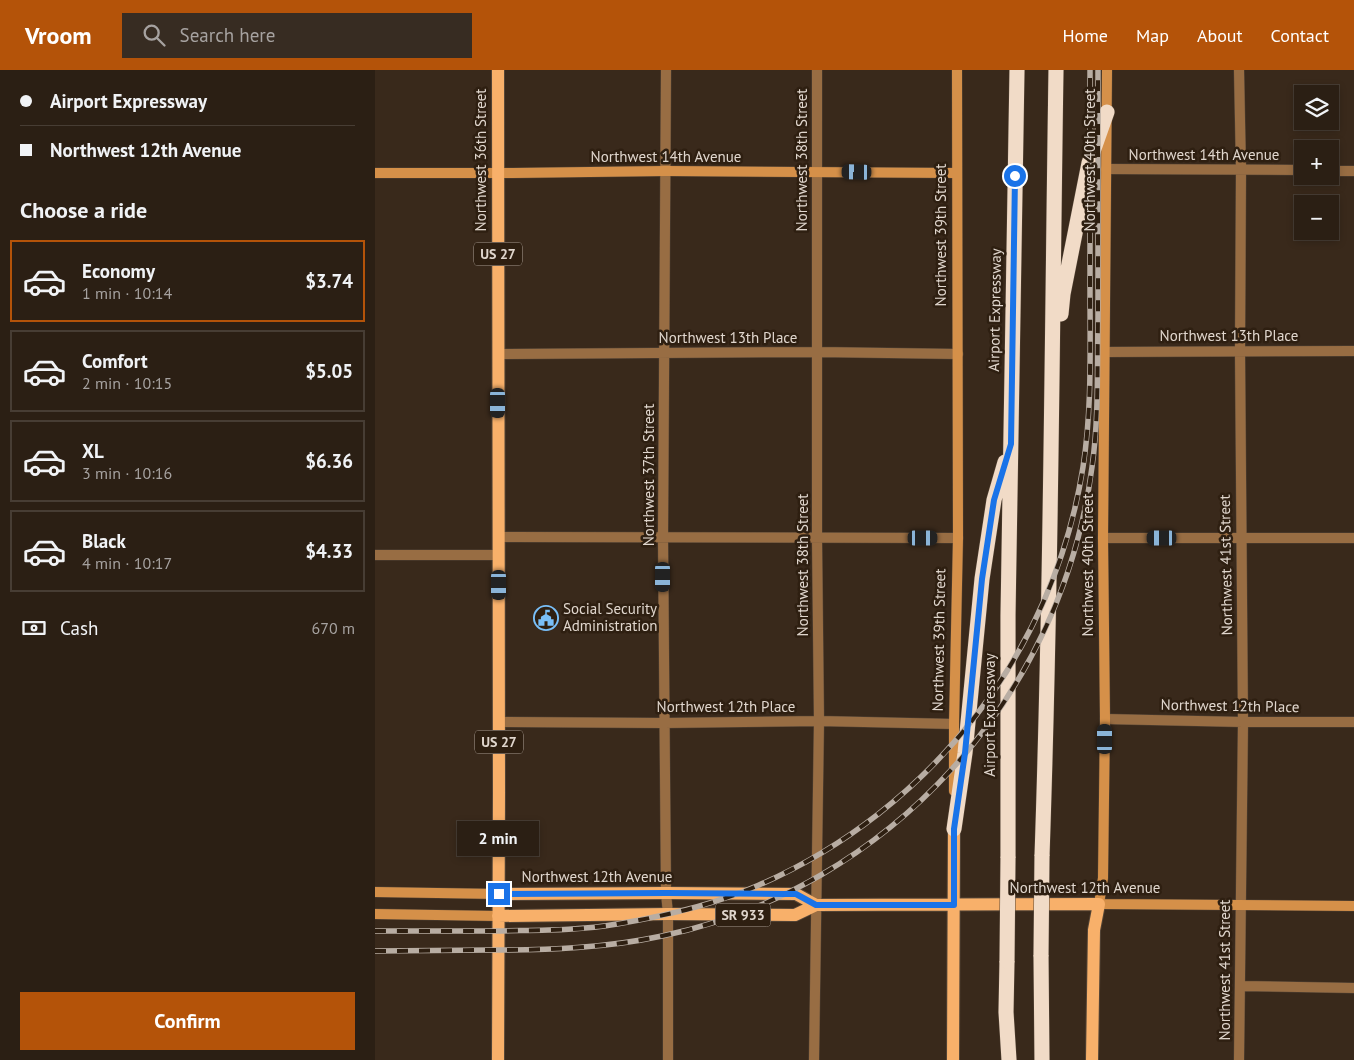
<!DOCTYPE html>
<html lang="en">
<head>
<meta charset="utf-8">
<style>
  body { margin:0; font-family:"PT Sans",sans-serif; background:#372c22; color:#f1f3f6; height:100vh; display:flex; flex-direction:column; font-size:19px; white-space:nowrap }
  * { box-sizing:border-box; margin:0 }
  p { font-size:16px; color:#a6a2a0 }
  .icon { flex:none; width:28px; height:28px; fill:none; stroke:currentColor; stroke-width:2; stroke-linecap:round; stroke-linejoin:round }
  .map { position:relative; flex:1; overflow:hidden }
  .panel { display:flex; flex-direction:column; background:#2b1f14; width:375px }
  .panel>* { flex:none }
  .banner { display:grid; align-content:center; height:110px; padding:0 20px; background:#2b1f14 }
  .buttons { position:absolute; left:919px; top:15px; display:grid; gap:10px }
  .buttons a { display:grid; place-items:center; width:45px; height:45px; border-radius:0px; background:#2b1f14; box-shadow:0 2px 8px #0003,0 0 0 1px #473d34; font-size:25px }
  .end { position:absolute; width:22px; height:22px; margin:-11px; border:6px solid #1a73e8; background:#fff; box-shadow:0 0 0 2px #fff }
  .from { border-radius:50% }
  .bubble { position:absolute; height:35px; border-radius:0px; background:#2b1f14; box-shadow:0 2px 8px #0003,0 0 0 1px #473d34; font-size:16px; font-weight:700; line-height:35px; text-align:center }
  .car { position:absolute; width:15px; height:30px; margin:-15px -8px; border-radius:6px; box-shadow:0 0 4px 1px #0007; background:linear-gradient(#222 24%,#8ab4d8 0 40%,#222 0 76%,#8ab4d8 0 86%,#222 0) }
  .banner b { display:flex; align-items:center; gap:18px; height:48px; font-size:19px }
  .banner b+b { border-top:1px solid #473d34 }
  .banner i { width:12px; height:12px; background:#f1f3f6 }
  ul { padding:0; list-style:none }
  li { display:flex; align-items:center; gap:15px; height:82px; margin:0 10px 8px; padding:0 10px; border:2px solid #473d34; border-radius:0px }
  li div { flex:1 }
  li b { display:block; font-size:19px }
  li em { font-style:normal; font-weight:700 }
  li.on { border-color:#b45309 }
  li>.icon { width:45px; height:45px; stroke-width:1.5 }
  h2 { padding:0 20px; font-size:22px; line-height:60px }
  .pay { display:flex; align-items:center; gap:12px; height:55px; padding:0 20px; font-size:19px }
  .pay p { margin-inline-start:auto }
  .cta { display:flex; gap:10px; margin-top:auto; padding:10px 20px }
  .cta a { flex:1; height:58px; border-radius:0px; background:#b45309; color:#fff; font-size:20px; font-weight:700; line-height:58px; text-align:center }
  header { display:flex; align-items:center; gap:30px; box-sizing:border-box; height:70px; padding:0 25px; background:#b45309; color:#fff }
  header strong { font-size:24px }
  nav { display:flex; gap:28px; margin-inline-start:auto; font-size:18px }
  .search { width:350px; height:45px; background:#372c22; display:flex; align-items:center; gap:12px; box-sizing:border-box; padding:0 18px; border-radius:0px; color:#a6a2a0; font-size:19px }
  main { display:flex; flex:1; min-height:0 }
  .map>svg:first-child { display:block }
</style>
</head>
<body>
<header>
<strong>Vroom</strong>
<div class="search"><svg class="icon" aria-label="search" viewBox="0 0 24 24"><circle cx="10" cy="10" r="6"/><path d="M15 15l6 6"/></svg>Search here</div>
<nav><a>Home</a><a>Map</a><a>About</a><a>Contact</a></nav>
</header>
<main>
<section class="panel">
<div class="banner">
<b><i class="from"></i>Airport Expressway</b>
<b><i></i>Northwest 12th Avenue</b>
</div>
<h2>Choose a ride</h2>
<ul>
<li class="on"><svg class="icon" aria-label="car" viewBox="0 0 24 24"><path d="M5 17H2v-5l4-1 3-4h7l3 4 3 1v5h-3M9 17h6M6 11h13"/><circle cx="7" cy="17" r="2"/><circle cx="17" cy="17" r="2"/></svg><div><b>Economy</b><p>1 min · 10:14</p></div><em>$3.74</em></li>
<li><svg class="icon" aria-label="car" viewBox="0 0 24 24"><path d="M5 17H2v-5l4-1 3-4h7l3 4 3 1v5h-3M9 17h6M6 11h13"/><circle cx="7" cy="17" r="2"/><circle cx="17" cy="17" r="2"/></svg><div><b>Comfort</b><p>2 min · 10:15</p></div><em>$5.05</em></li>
<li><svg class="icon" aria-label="car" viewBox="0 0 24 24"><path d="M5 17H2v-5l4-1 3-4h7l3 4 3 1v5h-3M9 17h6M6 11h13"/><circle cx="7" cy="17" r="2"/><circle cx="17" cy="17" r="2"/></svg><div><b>XL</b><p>3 min · 10:16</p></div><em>$6.36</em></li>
<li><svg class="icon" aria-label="car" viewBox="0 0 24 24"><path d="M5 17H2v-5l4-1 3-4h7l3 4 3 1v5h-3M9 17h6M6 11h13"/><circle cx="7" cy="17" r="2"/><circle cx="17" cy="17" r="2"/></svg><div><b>Black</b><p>4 min · 10:17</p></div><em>$4.33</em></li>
</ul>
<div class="pay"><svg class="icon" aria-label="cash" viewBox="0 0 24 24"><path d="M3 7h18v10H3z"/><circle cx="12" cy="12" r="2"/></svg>Cash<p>670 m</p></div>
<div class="cta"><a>Confirm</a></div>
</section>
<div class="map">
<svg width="979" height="990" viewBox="0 0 979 990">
  <rect width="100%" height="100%" fill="#39291b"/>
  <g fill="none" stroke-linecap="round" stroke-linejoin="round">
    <defs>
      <path id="street" d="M291,0l-3,467 3,356 2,21v146
        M864,0l2,100 -1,181 3,371 -4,338
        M731,99l197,1
        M955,101h24
        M730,282l249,-1
        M123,284l320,-2 140,2
        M123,467l460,1
        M728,468h251
        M0,485h123
        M730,649l138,3h111
        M124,652l165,1 155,-2 135,3
        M865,916l114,2
        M439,990l5,-339 -2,-183v-468"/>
      <path id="secondary" d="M732,0l-4,468 2,181 -2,159 -4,26 255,2
        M0,103h138l153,-2 291,2
        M579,721v-67l4,-186 -1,-468
        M0,822l124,2
        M0,844l123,2"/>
      <path id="primary" d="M123,0l1,722 -1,268
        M124,824l167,-1 130,1 20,11
        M123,846l170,-2 127,1 21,-10 283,-1 -5,26 -2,130
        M578,990l1,-231"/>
      <path id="highway" d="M686,244l2,-20 26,-131 18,-51
        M579,759l11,-76 17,-174 12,-79 11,-38
        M667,786c9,-262 10,-524 14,-786
        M633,788v-243l9,-545
        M666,885l1,105
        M632,891l-1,51 3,48"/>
    </defs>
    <use href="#street" stroke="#544537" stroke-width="11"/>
    <use href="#secondary" stroke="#544537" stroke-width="11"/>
    <use href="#primary" stroke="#544537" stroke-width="14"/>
    <use href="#highway" stroke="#544537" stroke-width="16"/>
    <use href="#street" stroke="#986d43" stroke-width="10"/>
    <use href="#secondary" stroke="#d59049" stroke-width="10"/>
    <use href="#primary" stroke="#f8b06a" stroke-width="12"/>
    <use href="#highway" stroke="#f1dbc7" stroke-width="15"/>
    <defs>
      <path id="rail" d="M0,861c40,0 81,0 121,0 40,-1 81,0 121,-7 48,-8 97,-19 142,-39 172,-75 295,-233 324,-418 9,-58 7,-117 7,-175 0,-74 0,-148 0,-222
        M0,881c39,0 78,-1 117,-1 57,0 114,-2 170,-14 228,-48 400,-239 430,-469 7,-49 5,-100 6,-150 0,-82 0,-165 0,-247"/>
    </defs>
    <use href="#rail" stroke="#b8ada3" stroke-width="5.5"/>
    <use href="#rail" stroke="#2e1f11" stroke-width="4" stroke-dasharray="11" stroke-linecap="butt"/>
    <defs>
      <path id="highway-bridge" d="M666,885l1,-99
        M632,891l1,-103"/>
    </defs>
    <use href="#highway-bridge" stroke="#544537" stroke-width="16" stroke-linecap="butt"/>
    <use href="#highway-bridge" stroke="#f1dbc7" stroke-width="15"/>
  </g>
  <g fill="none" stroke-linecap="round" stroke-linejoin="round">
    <path stroke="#1a73e8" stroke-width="6" d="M124,824l167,-1 119,1h11l20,11h138v-76l11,-76 17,-174 12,-79 17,-56 4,-268"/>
  </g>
  <defs>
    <symbol id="civic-ring" viewBox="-11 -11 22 22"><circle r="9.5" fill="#2e1f11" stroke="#79bff8" stroke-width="1.5"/><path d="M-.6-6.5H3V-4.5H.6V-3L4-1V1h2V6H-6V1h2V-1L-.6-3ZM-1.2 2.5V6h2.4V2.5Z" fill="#79bff8"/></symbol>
  </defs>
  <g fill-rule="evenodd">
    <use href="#civic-ring" x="157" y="534" width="28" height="28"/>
  </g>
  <g text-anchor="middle" stroke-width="5" stroke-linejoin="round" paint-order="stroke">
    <g fill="#2e1f11" stroke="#ab9f95" stroke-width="1">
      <rect x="99" y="172.5" width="48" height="23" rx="4"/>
      <rect x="100" y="660.5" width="48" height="23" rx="4"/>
      <rect x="340.5" y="833.5" width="55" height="23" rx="4"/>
    </g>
    <g font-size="14" font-weight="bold" fill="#e0d6cd">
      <text x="123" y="189">US 27</text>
      <text x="124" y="677">US 27</text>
      <text x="368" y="850">SR 933</text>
    </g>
    <g font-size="15" fill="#e0d6cd" stroke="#2e1f11">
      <text x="829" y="90">Northwest 14th Avenue</text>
      <text x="291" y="92">Northwest 14th Avenue</text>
      <text transform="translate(106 90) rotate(-90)" y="5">Northwest 36th Street</text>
      <text transform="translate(427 90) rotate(-90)" y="5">Northwest 38th Street</text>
      <text transform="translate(715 90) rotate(-90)" y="5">Northwest 40th Street</text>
      <text transform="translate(566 165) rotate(-90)" y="5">Northwest 39th Street</text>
      <text transform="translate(620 240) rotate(-89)" y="5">Airport Expressway</text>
      <text x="854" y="271">Northwest 13th Place</text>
      <text x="353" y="273">Northwest 13th Place</text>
      <text transform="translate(274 405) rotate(-90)" y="5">Northwest 37th Street</text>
      <text transform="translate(428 495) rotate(-90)" y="5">Northwest 38th Street</text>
      <text transform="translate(713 495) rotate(-90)" y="5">Northwest 40th Street</text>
      <text transform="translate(851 495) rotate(-91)" y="5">Northwest 41st Street</text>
      <text transform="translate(564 570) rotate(-89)" y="5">Northwest 39th Street</text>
      <text transform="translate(855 636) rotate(1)" y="5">Northwest 12th Place</text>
      <text x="351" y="642">Northwest 12th Place</text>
      <text transform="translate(615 645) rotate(-90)" y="5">Airport Expressway</text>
      <text x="222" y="812">Northwest 12th Avenue</text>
      <text x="710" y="823">Northwest 12th Avenue</text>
      <text transform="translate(850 900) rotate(-90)" y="5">Northwest 41st Street</text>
    </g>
    <g font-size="15" fill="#e0d6cd" stroke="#2e1f11" text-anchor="start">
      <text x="188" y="544">Social Security<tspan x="188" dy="17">Administration</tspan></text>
    </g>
  </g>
</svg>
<div class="buttons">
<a><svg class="icon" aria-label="layers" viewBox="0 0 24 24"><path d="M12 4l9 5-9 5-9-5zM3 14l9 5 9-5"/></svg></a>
<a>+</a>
<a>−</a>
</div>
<i class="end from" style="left:640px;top:106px"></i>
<i class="end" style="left:124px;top:824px"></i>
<div class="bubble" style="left:82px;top:751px;width:82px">2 min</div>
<i class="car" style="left:482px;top:102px;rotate:271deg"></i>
<i class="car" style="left:123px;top:333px;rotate:180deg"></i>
<i class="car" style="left:548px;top:468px;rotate:90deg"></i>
<i class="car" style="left:787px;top:468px;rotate:270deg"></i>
<i class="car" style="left:288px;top:507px;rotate:180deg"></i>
<i class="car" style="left:124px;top:515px;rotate:180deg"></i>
<i class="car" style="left:730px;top:669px;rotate:0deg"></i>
</div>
</main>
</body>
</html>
